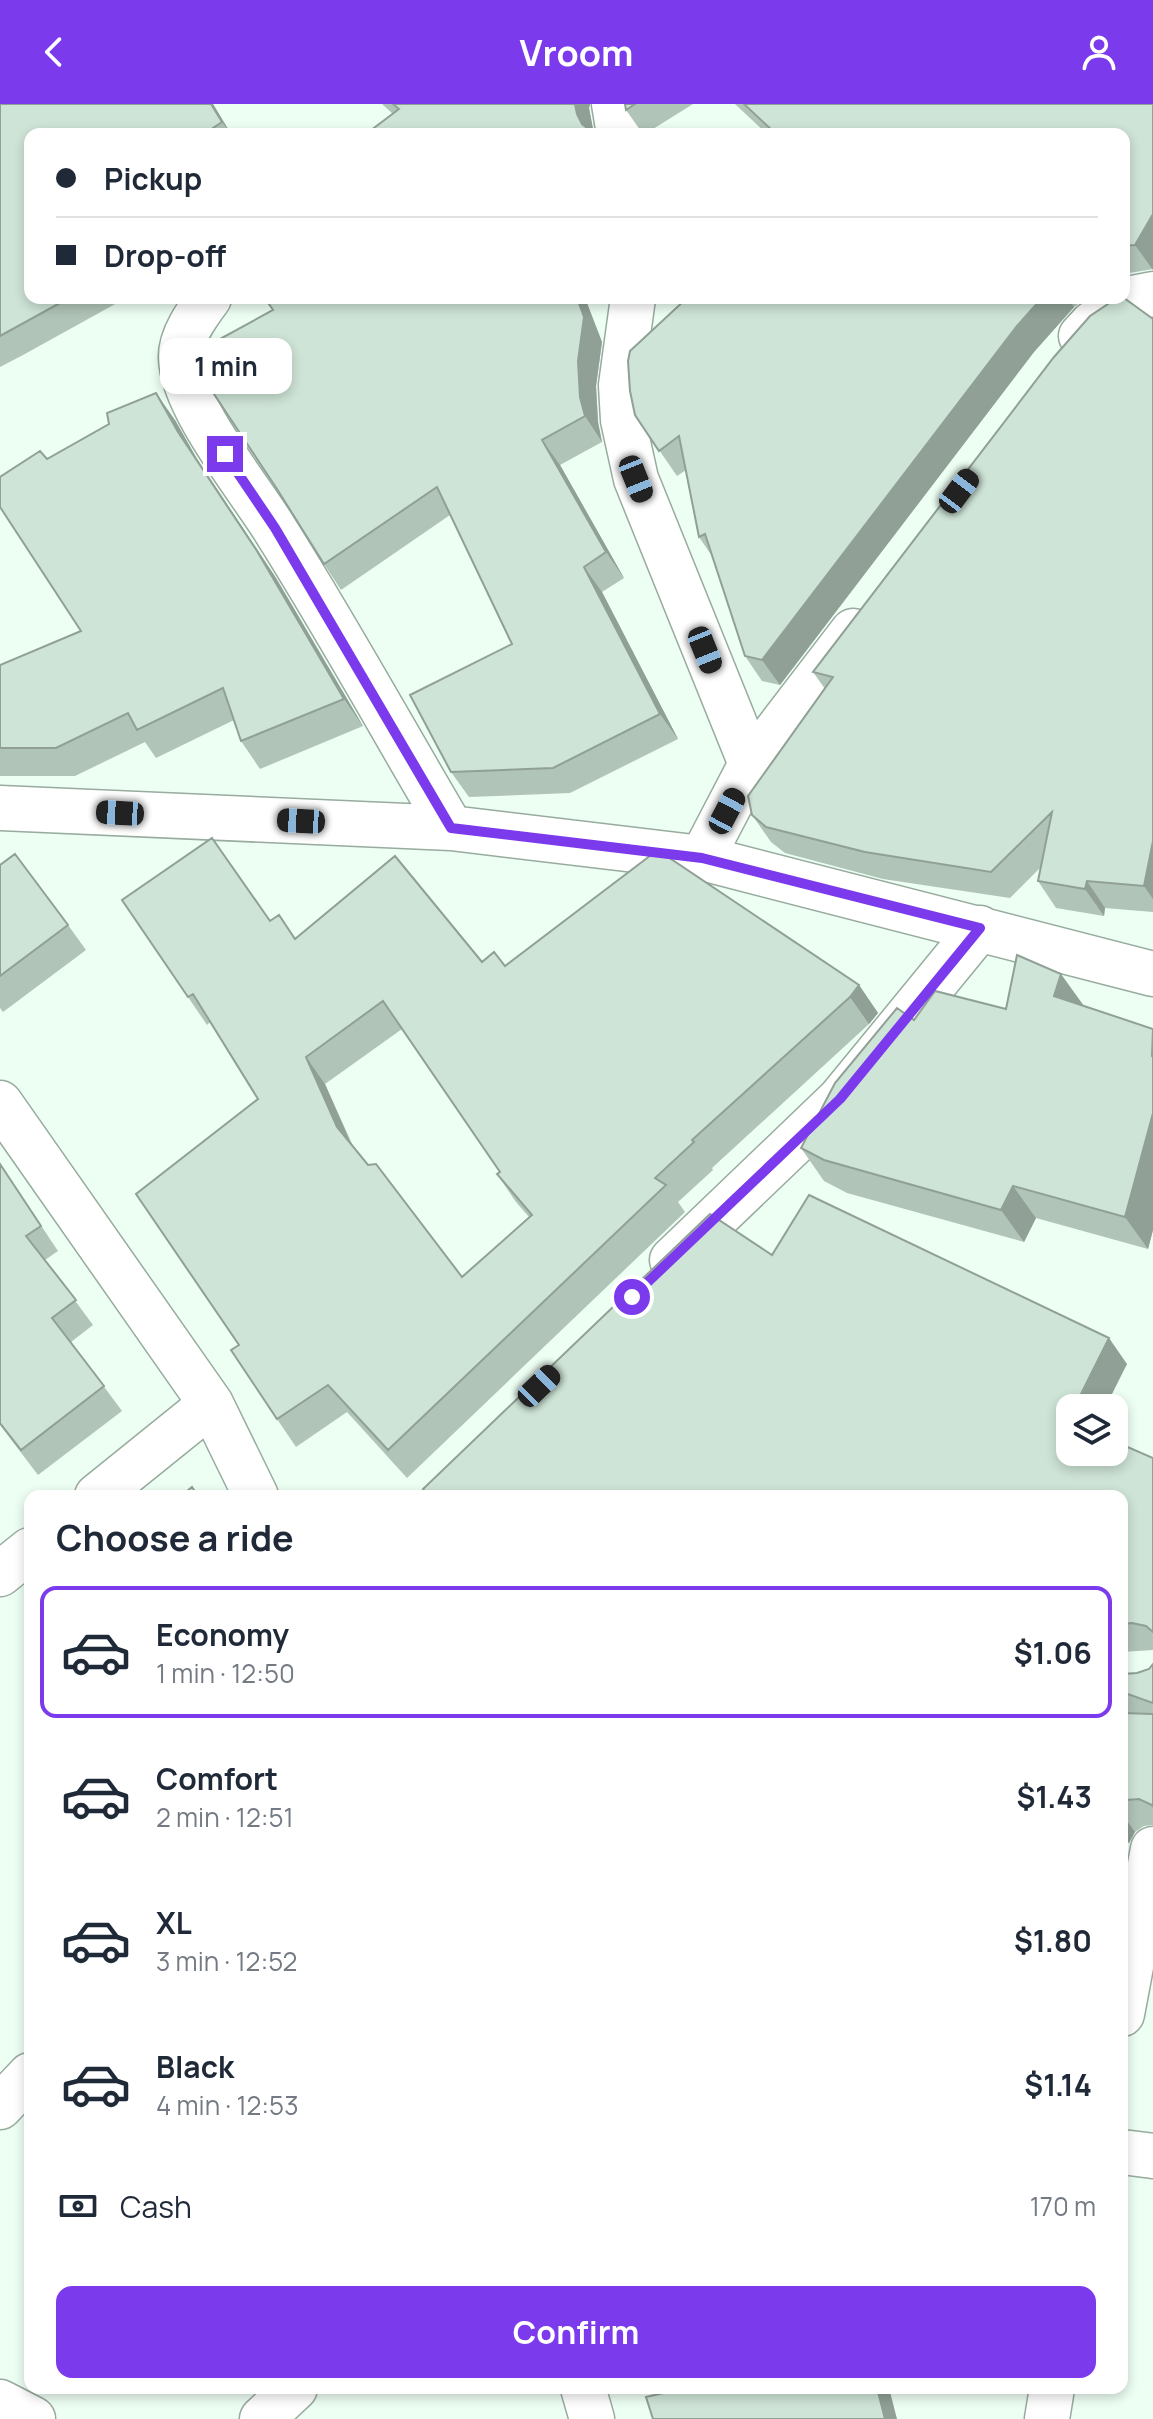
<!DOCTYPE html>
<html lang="en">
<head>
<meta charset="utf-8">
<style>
  body { margin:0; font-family:Manrope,sans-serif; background:#f2f2f3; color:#1f2937; height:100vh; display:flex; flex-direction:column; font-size:30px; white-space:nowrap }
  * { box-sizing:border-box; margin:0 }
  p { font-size:26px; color:#747a83 }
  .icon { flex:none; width:44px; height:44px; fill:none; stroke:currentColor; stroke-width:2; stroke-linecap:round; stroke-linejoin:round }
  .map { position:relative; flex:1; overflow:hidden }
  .drawer { position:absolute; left:24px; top:1386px; width:1104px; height:904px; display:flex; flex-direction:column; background:#fff; border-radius:16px; box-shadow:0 4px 12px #0003 }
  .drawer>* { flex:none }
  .hud { position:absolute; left:24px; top:24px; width:1106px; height:176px; border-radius:16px; box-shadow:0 4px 12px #0003; display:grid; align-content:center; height:176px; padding:0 32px; background:#fff }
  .controls { position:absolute; left:1056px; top:1290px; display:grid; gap:16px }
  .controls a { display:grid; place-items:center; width:72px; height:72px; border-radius:16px; background:#fff; box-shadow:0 4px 12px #0003; font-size:40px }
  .end { position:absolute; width:36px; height:36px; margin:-18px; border:10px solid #7c3aed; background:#fff; box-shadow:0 0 0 4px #fff }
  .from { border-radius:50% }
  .bubble { position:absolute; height:56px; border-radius:16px; background:#fff; box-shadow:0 4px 12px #0003; font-size:26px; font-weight:700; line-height:56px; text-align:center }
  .car { position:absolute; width:24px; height:48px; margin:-24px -12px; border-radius:10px; box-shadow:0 0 6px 2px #0007; background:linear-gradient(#222 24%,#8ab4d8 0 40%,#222 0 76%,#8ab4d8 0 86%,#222 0) }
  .hud b { display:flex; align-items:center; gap:28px; height:76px; font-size:30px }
  .hud b+b { border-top:2px solid #e0e1e3 }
  .hud i { width:20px; height:20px; background:#1f2937 }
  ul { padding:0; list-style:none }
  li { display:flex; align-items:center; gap:24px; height:132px; margin:0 16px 12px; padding:0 16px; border:4px solid transparent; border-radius:16px }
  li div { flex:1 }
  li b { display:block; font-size:30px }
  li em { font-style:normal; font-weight:700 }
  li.current { border-color:#7c3aed }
  li>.icon { width:72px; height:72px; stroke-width:1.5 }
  h2 { padding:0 32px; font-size:36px; line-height:96px }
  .pay { display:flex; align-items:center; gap:20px; height:88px; padding:0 32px; font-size:30px }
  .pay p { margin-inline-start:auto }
  .button { display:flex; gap:16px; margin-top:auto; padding:16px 32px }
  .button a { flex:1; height:92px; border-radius:16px; background:#7c3aed; color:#fff; font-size:32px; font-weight:700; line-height:92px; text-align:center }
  header { display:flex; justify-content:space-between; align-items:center; height:104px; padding:0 32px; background:#7c3aed; color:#fff; font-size:36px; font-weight:700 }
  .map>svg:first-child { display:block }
</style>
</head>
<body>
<header><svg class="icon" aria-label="back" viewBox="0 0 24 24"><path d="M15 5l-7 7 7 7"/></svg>Vroom<svg class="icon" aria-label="person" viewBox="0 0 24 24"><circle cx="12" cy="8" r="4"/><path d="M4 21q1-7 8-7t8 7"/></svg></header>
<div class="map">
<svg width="1153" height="2315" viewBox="0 0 1153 2315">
  <rect width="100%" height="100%" fill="#edfef3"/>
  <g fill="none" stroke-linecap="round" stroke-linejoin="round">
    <defs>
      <path id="street" d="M614,0l5,30
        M209,194c-12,16 -29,39 -28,60 1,48 67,128 93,170 62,98 118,200 177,300
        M633,194l-12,87 2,35 13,59 115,285
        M1081,232l11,-12 35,-25 26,-5
        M0,704l451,20 251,30 451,116
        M702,754l49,-94 102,-133
        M0,999l211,301 45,92
        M672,1156l168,-161 140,-171
        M97,1392l114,-92
        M0,1470l30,-24
        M1122,1910l31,-165
        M0,2003l30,-32
        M1122,2048l31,4
        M583,2284l9,31
        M0,2298l33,17
        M262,2315l33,-31
        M1047,2315l5,-31"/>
    </defs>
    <use href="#street" stroke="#97ab9e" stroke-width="47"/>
    <use href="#street" stroke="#fff" stroke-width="44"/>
  </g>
  <path fill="#b1c4b8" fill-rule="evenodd" d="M0,0h213l18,30h-201v164h96l-103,57 -23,12z
    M382,0h208l-1,4 5,26h-228l27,-20z
    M625,0h68l-48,30h-2l-17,-24z
    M735,0h418v165l-29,5v-140h-357z
    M263,194h322l17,44 -6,44 2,36 4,20 -42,23 64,113 -22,14 76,147 -108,54 -101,4 -18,-25 61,-128 -62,-129 -109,75 -17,-26 -114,-191 63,-63z
    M687,194h399l-12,9 -40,45 -254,333 -18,-4 -17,-25 -33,-100 -13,-19 -13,-67 -9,6 -42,-61z
    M1153,215v593l-48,-4 -1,8 -48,-8 -18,-27 2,-13 -30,30 -127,-19 -98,-26 -14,-11 -19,-27 73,-126 -12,-17z
    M175,316l22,39 79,119 87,148 -103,43 -19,-28 -7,-21 -78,38 -11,-16 -70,34h-75v-111l81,-34z
    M0,761l68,60 18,25 -83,62 -3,-4z
    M270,817l25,18 187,23 23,4 354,19 19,28 -9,11 -157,144 1,2 -35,32 7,10 -278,266 -60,-66 -51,35 -19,-28 -38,-74 19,-246 -48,-77 -3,3 -19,-28zM402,925l98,143 -3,2 19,28 13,15 -67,60 -109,-131 -28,-62z
    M1083,902l70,41v183l-5,19 -112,-31 -12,24 -177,-49 -23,-12 -23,-33 113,-128 92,-11z
    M0,1060l58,87 -13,9 48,65 -22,17 51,69 -84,64 -38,-50z
    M772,1151l355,109 -57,88 83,6v192l-31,2v-156l-695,-1 -4,-6z
    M1153,1560v161l-9,1 -9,6 -6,11 -7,-1v-129h5l-5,-2v-37l15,-1 12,-4z"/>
  <path fill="#90a096" d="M211,0h2l18,30 -9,-12z
    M575,0h15l-1,4 5,26 -12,-10 -5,-10z
    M1153,110v56l-18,-25z
    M577,194h8l17,44 -6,44 2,36 4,20 -17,-26 -5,-19z
    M1042,194h25l7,9 -40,45 -254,333 -18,-25 255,-334z
    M156,289l19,27 22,39 79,119 87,148 -19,-27 -166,-267z
    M542,336l18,25 64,113 -18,-26z
    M584,463l18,25 76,147 -18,-25z
    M1153,737v58l-9,-13z
    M1087,777l18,27 -1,8 -19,-27z
    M1061,870l23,32 -30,-10z
    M859,881l19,28 -9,11 -19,-27z
    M306,953l19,27 31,71 -19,-28z
    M1153,1009v117l-5,19 -23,-32z
    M1013,1082l23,32 -12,24 -23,-32z
    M1109,1234l18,26 -22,44h-31z
    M1122,1710l13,18 -6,11 -7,-9z
    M877,2284h12l8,31h-12z"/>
  <path fill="#cee4d6" stroke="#90a096" stroke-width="2" fill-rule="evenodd" d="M0,0h211l11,18 -18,12h-174v164h39l-69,38z
    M393,0h182l2,10 5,10 9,7 -4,3h-221l33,-25z
    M625,0h10l-9,6z
    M744,0h409v110l-18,31 -11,1v-112h-348z
    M265,194h312l7,19 -6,44 2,36 5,19 -43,24 64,112 -22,15 76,147 -107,54 -102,4 -41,-77 102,-51 -75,-157 -113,77 -47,-75 -69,-104 -4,-9 6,-3 -12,-22 75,-41z
    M687,194h355l-25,28 -255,334 -17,-4 -40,-122 -6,3 -20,-101 -20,15 -24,-36 -5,-24 -2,-30 2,-10z
    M1117,194h7l29,21v522l-9,45 -57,-5 -2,8 -47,-8 14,-69 -61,60 -126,-20 -99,-25 -14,-12 -4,-19 85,-119 -20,-5 241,-315 36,-41z
    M156,289l22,39 79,119 87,148 -103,42 -18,-53 -86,42 -9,-17 -72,35h-56v-83l81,-34 -81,-124v-30l40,-26 7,8 62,-35 -2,-11z
    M212,734l58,83 9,-6 16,24 100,-83 87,106 12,-10 11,14 150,-114 7,1 197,132 -9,12 -158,143 2,2 -39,36 11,7 -278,265 -60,-65 -51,34 -46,-69 8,-5 -103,-151 122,-95 -65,-105 -5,3 -66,-97zM383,897l117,171 -3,2 35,41 -70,62 -86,-113 -8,1 -31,-38 -31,-70z
    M15,750l53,71 -68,51v-111z
    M1017,851l44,19 -7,22 99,33 -1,27 1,1v56l-28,104 -112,-31 -12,24 -177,-50 -23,-12 34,-65 62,-75 17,12 21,-29 71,18z
    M0,1060l41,62 -15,10 50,64 -24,18 52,68 -83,64 -21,-27z
    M809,1091l300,143 -35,70h-4v9l-3,5 3,1v29h44v-11l39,17v174l-7,-6 -14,-3 -10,1v-128h-695l1,-1 -5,-6 287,-275 62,41z
    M192,1383l6,9h-17z
    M1153,1560v39l-31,-11v-18l15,-1 12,-4z
    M1122,1609l31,1v93l-1,-2 -13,-6 -13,1 -4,3z
    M671,2284h206l8,31h-232l-7,-22 26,-6z"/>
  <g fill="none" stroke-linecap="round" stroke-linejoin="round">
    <path stroke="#7c3aed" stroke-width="10" d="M225,350l50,74 176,300 251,30 278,70 -140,171 -208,198"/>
  </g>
</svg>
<div class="controls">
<a><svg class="icon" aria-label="layers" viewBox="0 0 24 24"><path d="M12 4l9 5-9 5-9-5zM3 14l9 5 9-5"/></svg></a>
</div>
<i class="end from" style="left:632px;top:1193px"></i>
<i class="end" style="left:225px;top:350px"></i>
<div class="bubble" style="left:160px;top:234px;width:132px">1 min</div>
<i class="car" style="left:636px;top:375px;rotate:158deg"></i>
<i class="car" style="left:959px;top:387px;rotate:37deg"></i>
<i class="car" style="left:705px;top:546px;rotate:158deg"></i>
<i class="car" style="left:727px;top:707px;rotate:28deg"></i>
<i class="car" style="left:120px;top:709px;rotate:273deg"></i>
<i class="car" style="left:301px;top:717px;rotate:273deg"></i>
<i class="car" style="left:539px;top:1282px;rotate:46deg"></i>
<div class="hud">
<b><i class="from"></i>Pickup</b>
<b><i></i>Drop-off</b>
</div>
<section class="drawer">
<h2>Choose a ride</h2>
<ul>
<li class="current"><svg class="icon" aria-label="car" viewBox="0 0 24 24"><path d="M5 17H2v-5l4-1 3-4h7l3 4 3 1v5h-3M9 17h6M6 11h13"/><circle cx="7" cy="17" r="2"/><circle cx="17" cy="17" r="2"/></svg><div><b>Economy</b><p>1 min · 12:50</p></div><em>$1.06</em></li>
<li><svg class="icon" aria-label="car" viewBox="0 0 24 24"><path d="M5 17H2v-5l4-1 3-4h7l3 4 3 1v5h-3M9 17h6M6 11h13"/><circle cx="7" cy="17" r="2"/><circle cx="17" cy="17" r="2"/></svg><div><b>Comfort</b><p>2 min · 12:51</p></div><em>$1.43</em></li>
<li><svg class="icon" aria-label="car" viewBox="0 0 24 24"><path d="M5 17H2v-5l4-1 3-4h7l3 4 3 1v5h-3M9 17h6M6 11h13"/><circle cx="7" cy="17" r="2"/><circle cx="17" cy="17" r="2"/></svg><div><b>XL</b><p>3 min · 12:52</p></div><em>$1.80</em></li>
<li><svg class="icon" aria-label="car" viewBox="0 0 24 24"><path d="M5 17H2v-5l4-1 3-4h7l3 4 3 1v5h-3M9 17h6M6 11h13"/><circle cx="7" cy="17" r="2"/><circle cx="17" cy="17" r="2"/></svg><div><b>Black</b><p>4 min · 12:53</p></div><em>$1.14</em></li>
</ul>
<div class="pay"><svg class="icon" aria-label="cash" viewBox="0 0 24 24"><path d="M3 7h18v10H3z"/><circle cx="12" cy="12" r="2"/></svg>Cash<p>170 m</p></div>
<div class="button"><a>Confirm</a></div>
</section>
</div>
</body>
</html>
